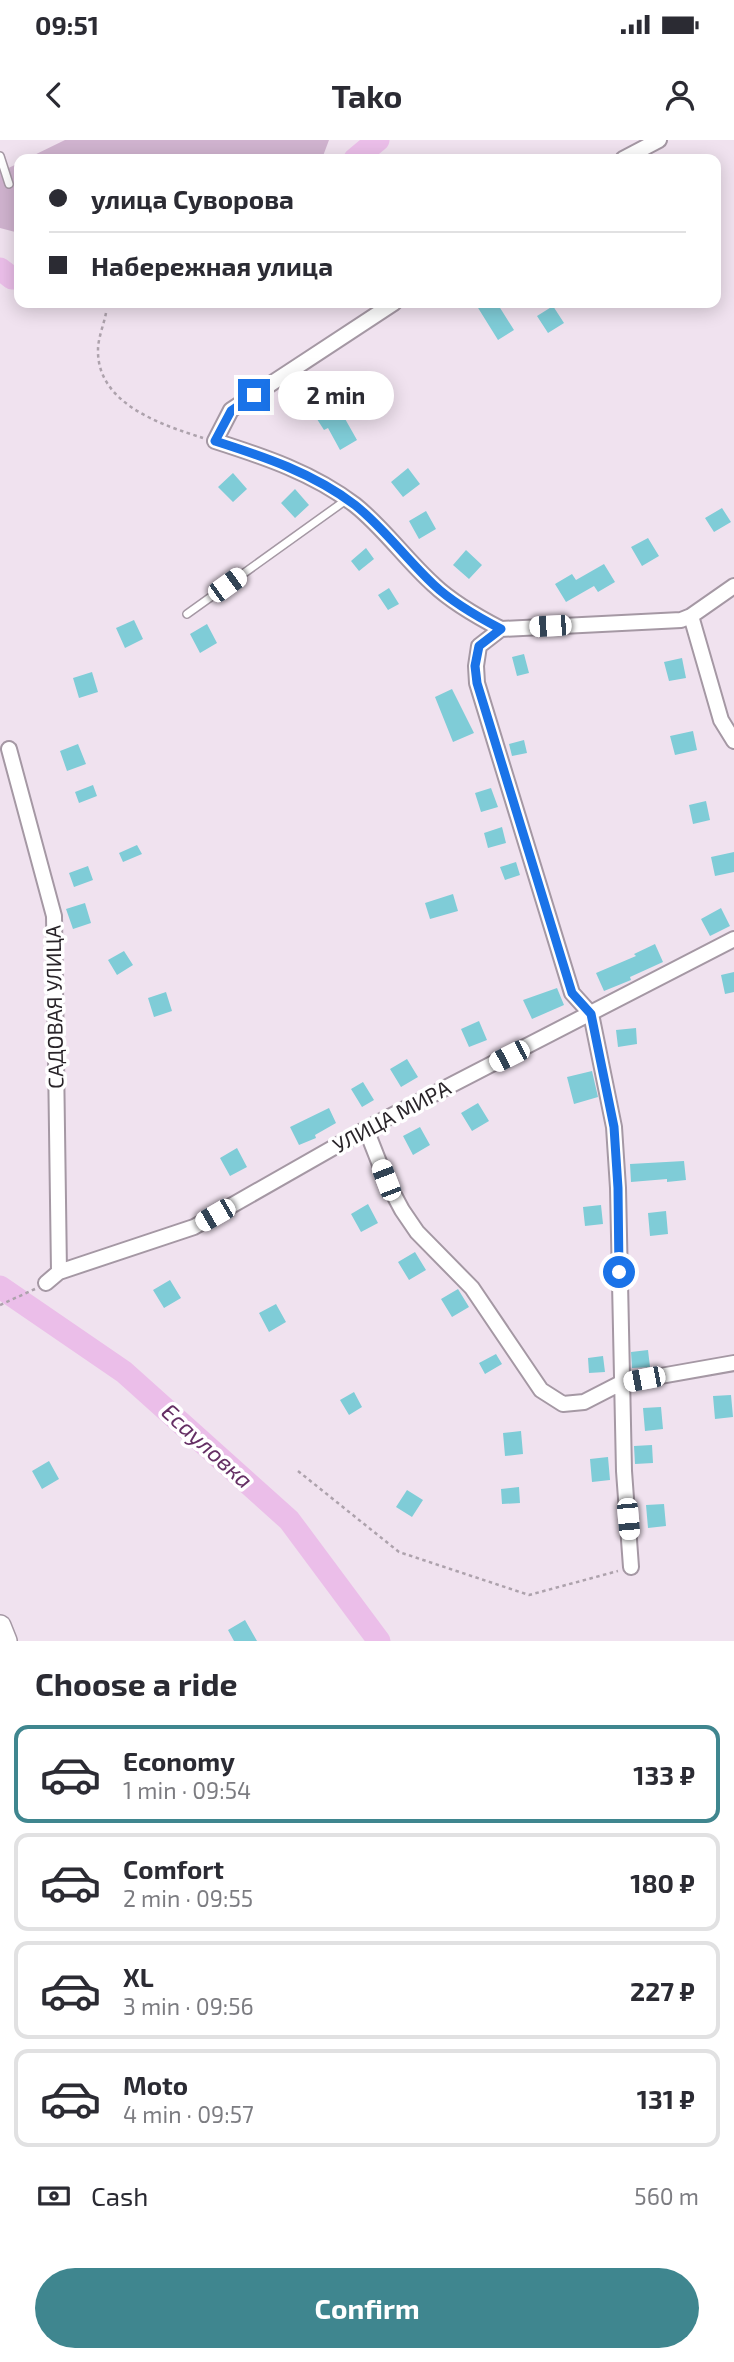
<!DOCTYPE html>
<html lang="en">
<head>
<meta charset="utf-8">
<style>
  body { margin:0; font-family:"Exo 2",sans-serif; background:#f7f7f7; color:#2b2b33; height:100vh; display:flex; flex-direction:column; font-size:26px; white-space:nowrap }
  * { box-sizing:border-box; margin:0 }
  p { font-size:23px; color:#7c7c81 }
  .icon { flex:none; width:38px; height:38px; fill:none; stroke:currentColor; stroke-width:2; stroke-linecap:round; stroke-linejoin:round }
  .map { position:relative; height:1501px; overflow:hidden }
  .sheet { display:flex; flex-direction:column; background:#fff; flex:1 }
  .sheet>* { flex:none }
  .top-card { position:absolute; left:14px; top:14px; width:707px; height:154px; border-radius:14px; box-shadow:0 4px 18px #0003; display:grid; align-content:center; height:154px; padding:0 35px; background:#fff }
  .end { position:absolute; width:32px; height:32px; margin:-16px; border:9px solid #1a73e8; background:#fff; box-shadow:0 0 0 4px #fff }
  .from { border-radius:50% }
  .bubble { position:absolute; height:49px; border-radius:24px; background:#fff; box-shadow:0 4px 18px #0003; font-size:23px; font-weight:700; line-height:49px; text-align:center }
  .car { position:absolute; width:21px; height:42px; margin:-21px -10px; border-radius:9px; box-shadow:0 0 5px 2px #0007; background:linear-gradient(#fff 24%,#345 0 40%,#fff 0 76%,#345 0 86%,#fff 0) }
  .top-card b { display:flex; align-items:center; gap:24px; height:66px; font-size:26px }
  .top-card b+b { border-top:2px solid #e1e1e2 }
  .top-card i { width:18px; height:18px; background:#2b2b33 }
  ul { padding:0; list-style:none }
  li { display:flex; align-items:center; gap:21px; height:98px; margin:0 14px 10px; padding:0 21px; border:4px solid #e1e1e2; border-radius:14px }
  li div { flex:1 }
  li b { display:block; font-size:26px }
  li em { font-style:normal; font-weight:700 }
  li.selected { border-color:#3f868f }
  li>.icon { width:63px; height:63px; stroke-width:1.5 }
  h2 { padding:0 35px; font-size:32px; line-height:84px }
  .pay { display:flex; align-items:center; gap:18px; height:77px; padding:0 35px; font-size:26px }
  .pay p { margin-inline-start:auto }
  .action { display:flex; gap:14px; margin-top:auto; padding:14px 35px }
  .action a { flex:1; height:80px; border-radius:42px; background:#3f868f; color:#fff; font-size:28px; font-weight:700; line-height:80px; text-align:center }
  .status { display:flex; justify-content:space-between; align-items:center; height:49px; padding:0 35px; background:#fff; direction:ltr }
  .status svg { height:19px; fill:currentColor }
  header { display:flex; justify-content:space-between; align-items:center; height:91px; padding:0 35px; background:#fff; font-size:32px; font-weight:700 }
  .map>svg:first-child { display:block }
</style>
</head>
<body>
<div class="status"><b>09:51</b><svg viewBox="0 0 49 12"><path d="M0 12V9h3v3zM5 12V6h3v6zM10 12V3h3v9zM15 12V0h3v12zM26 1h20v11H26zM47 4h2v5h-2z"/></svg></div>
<header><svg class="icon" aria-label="back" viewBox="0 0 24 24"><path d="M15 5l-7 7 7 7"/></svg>Tako<svg class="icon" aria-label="person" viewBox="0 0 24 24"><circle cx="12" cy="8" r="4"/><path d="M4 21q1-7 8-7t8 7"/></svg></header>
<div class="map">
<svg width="734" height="1501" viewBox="0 0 734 1501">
  <rect width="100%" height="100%" fill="#f0e2ef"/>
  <path fill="#d0b3cf" d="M65,0h264l-6,16 -5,3h-292z
    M19,23v70l-19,-5v-56z"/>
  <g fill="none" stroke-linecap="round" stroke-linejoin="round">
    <path stroke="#ebbee9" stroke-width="23" d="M355,19l23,-19
      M0,129l12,9 7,-1
      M0,1147l124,85 165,148 90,121"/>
  </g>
  <path fill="#7fccd7" d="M475,163h22l17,27 -16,10z
    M553,166l11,17 -16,10 -11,-17z
    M358,249l9,14 -23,14 13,23 -17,10 -12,-22 -4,2 -9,-14z
    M408,328l12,16 -17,13 -12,-15z
    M233,333l14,16 -14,13 -15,-15z
    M295,349l14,16 -14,13 -14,-15z
    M722,368l9,14 -17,10 -9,-14z
    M426,371l10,18 -17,10 -10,-18z
    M648,398l11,18 -17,10 -11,-19z
    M366,408l8,11 -15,12 -8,-10z
    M466,410l16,15 -13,14 -16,-14z
    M604,424l11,18 -17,10 -4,-6 -28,16 -11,-18 17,-10 4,6z
    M389,448l10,16 -11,6 -10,-15z
    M134,480l9,19 -18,9 -9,-20z
    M207,484l10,19 -17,10 -10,-19z
    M524,514l5,19 -12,3 -5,-19z
    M682,518l4,20 -17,3 -5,-19z
    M92,532l6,20 -19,6 -6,-20z
    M452,549l22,44 -21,9 -18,-45z
    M693,591l4,19 -22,5 -5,-19z
    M524,600l3,13 -15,3 -3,-12z
    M78,604l8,20 -19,7 -7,-20z
    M93,645l4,11 -18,7 -4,-11z
    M491,648l7,19 -17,5 -6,-19z
    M706,661l4,19 -17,4 -4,-19z
    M502,687l4,16 -18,5 -4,-15z
    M137,705l5,9 -19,8 -4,-9z
    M734,712v20l-19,4 -4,-19z
    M516,722l4,13 -15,5 -5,-13z
    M88,726l5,14 -19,7 -5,-14z
    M453,754l5,17 -28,8 -5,-16z
    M85,763l6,20 -18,6 -7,-20z
    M721,768l9,18 -20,10 -9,-17z
    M655,804l8,18 -33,15 1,3 -27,11 -8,-18 40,-17 -2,-2z
    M124,811l9,14 -16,10 -9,-15z
    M734,832v20l-9,2 -4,-19z
    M557,848l7,17 -32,14 -9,-19z
    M166,852l6,19 -18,6 -6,-19z
    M479,881l8,19 -18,7 -8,-18z
    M636,888l1,16 -19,3 -2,-17z
    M407,919l11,18 -17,10 -11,-18z
    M592,931l6,26 -24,7 -7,-27z
    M363,942l11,18 -12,7 -11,-18z
    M478,963l11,18 -17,10 -11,-18z
    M329,968l7,15 -21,12 1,3 -17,7 -9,-18z
    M420,987l10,18 -17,10 -10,-19z
    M237,1008l10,19 -17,9 -10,-18z
    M684,1021l2,19 -19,2v-3l-36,3 -1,-18z
    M368,1064l10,19 -17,9 -10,-18z
    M601,1065l2,19 -18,2 -2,-19z
    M666,1071l2,23 -18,2 -2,-23z
    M415,1112l11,18 -17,10 -11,-18z
    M170,1140l11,18 -17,10 -11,-18z
    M458,1149l11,18 -17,10 -11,-18z
    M276,1164l10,18 -17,10 -10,-19z
    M648,1210l2,17 -18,1 -1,-16z
    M496,1214l6,10 -17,10 -6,-11z
    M603,1216l2,16 -16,1 -1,-15z
    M354,1252l8,15 -13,8 -9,-15z
    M731,1255l2,22 -18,2 -2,-23z
    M661,1267l2,22 -18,2 -2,-23z
    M521,1291l2,23 -18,2 -2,-23z
    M652,1305l1,18 -18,1 -1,-18z
    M608,1317l2,23 -18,2 -2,-23z
    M49,1321l10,18 -17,10 -10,-18z
    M519,1347l1,16 -18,1 -1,-15z
    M407,1350l16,10 -11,17 -16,-10z
    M664,1364l2,22 -18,2 -2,-23z
    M245,1480l12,21h-23l-6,-11z"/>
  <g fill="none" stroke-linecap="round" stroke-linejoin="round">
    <defs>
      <path id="lane" d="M0,16l9,28
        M187,474l159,-114"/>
      <path id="street" d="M623,19l36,-19
        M394,163l-163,107 -16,31c50,16 98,32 140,64 29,23 51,55 79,80 19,18 44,32 67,44
        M691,476l30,104 13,21
        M501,489l-22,17 -3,20 1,17 95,310 19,21 23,113 4,61 6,283 7,96
        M501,489l180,-9 10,-4 43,-30
        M9,609l45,167 5,356
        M366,989l20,51 16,30 15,22 55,56 69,102 22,14 21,-2 37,-19 113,-20
        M46,1143l13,-11 135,-45 172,-98 368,-190"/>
      <path id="secondary" d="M0,1486l6,15"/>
    </defs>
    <use href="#lane" stroke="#a598a4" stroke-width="10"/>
    <use href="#street" stroke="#a598a4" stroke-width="18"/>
    <use href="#secondary" stroke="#a598a4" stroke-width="24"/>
    <path stroke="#ada2ac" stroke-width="2.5" stroke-dasharray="3.5 3.5" stroke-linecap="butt" d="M106,173c-2,11 -8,25 -8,37 -1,54 64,75 105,88
      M0,1165l35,-16
      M298,1331l101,81 130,43 89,-24"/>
    <use href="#lane" stroke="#fff" stroke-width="7"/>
    <use href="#street" stroke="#fff" stroke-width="14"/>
    <use href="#secondary" stroke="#fff" stroke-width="21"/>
  </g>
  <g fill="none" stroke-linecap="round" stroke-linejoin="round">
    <path stroke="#1a73e8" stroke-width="9" d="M254,255l-23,16 -16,30c50,16 98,32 140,64 29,23 52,55 79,80 19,18 44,32 67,44l-22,17 -4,20 2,17 95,310 19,21 23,113 4,61 1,84"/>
  </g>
  <g text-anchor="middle" stroke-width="7" stroke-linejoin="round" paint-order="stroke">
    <g font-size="21" fill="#292429" stroke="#fff">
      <text transform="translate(55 867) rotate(-91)" y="7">САДОВАЯ УЛИЦА</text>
      <text transform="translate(392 977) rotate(-28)" y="7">УЛИЦА МИРА</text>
    </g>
    <g font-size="23" font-style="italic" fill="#652f64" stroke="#fff">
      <text transform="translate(207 1306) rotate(42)" y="8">Есауловка</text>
    </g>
  </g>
</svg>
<i class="end from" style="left:619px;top:1132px"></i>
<i class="end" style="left:254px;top:255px"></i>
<div class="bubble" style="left:278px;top:231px;width:116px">2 min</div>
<i class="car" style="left:227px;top:445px;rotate:54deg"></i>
<i class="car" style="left:550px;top:486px;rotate:267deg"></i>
<i class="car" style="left:509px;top:916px;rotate:243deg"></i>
<i class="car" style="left:386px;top:1040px;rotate:339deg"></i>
<i class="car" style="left:215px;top:1075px;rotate:240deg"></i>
<i class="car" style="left:644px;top:1239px;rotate:259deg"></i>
<i class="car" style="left:628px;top:1379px;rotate:175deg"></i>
<div class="top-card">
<b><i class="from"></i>улица Суворова</b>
<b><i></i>Набережная улица</b>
</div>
</div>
<section class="sheet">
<h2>Choose a ride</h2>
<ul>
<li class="selected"><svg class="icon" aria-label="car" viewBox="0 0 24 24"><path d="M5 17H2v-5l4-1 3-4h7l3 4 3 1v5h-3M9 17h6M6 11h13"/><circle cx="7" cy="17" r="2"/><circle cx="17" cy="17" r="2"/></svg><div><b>Economy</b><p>1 min · 09:54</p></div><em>133 ₽</em></li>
<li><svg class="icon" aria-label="car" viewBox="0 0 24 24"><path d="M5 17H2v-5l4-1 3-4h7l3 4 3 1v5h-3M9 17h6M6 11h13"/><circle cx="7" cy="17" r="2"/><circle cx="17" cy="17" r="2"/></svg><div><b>Comfort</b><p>2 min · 09:55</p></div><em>180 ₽</em></li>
<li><svg class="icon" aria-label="car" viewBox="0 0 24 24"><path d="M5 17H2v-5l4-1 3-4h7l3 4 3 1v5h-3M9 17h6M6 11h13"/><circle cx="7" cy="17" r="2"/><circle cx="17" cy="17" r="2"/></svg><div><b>XL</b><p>3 min · 09:56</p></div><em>227 ₽</em></li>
<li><svg class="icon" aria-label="car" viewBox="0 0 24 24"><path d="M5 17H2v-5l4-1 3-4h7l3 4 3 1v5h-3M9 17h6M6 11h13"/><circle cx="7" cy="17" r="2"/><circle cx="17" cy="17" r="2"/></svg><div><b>Moto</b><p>4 min · 09:57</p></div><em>131 ₽</em></li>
</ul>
<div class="pay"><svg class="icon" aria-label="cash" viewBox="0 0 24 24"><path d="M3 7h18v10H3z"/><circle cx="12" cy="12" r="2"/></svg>Cash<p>560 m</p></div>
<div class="action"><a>Confirm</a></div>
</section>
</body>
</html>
